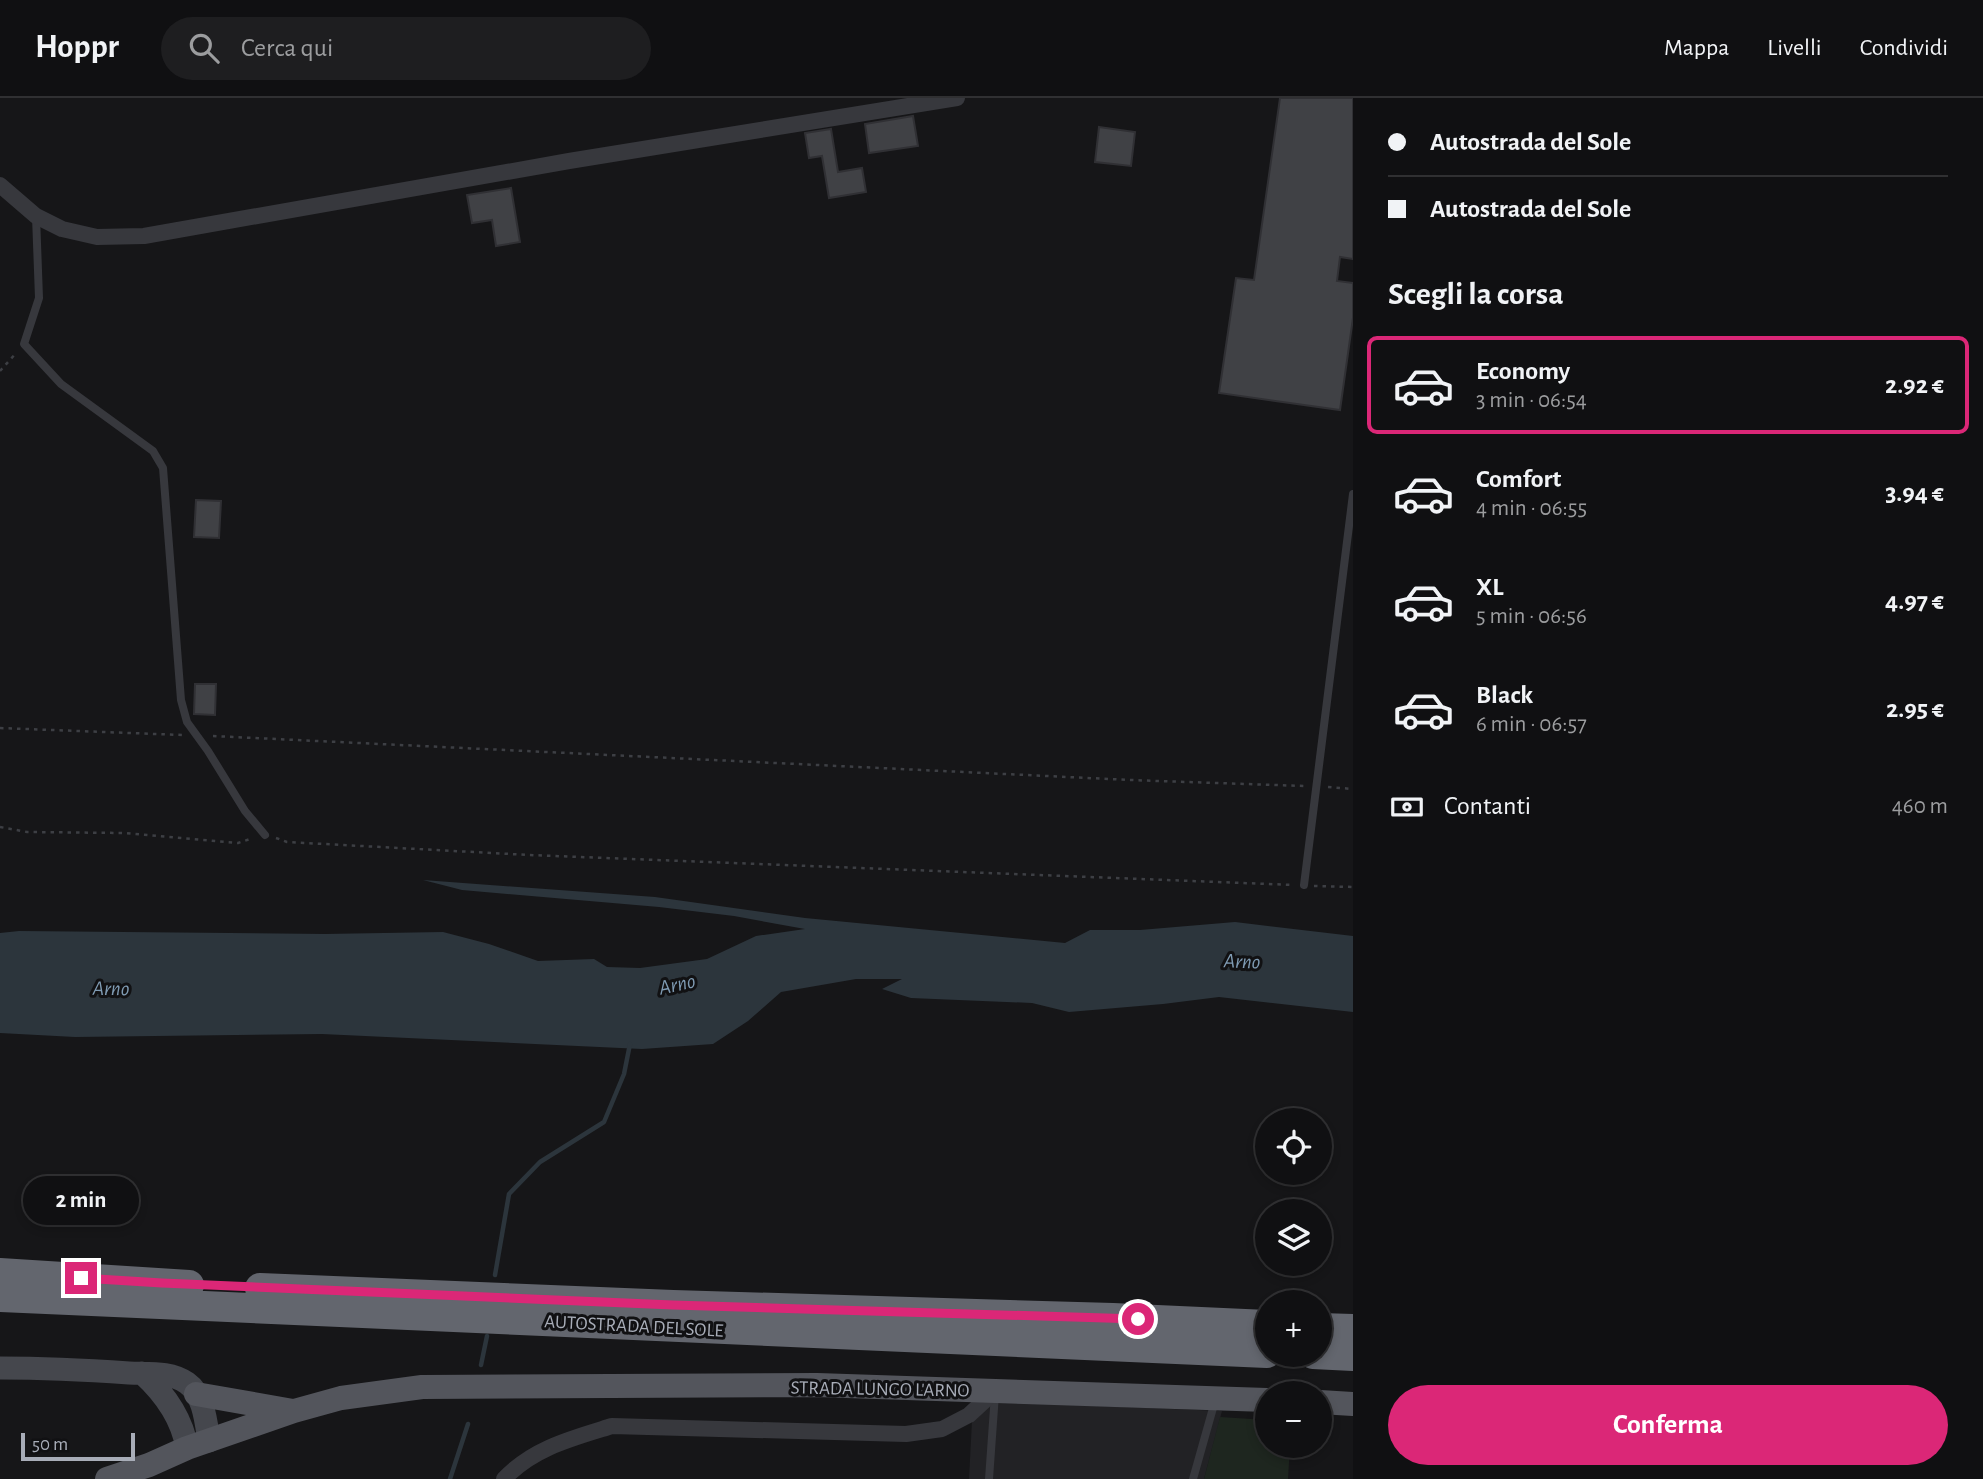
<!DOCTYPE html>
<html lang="it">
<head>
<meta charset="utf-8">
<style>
  body { margin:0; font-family:"Alegreya Sans",sans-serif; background:#1e1e20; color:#f1f3f6; height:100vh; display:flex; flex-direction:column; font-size:26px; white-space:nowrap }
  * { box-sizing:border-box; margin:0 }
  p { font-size:23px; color:#9c9d9f }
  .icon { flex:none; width:38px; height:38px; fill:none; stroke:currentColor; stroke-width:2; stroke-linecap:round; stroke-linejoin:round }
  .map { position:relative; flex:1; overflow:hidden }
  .drawer { display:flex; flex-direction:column; background:#101012; width:630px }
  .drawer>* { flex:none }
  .top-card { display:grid; align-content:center; height:154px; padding:0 35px; background:#101012 }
  .controls { position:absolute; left:1255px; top:1010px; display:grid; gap:14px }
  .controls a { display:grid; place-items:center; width:77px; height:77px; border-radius:50%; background:#101012; box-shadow:0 4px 10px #0003,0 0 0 2px #303032; font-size:35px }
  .scale { position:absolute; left:21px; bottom:18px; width:114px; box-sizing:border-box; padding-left:7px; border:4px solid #a8adb8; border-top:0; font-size:19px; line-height:24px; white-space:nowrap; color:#a8adb8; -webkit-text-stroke:5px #111113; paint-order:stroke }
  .end { position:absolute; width:32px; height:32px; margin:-16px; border:9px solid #db2777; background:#fff; box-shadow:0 0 0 4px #fff }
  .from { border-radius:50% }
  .bubble { position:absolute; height:49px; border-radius:24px; background:#101012; box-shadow:0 4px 10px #0003,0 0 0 2px #303032; font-size:23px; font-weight:700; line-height:49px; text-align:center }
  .top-card b { display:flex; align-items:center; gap:24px; height:66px; font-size:26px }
  .top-card b+b { border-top:2px solid #303032 }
  .top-card i { width:18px; height:18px; background:#f1f3f6 }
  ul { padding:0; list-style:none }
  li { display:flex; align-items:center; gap:21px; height:98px; margin:0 14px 10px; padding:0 21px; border:4px solid transparent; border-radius:10px }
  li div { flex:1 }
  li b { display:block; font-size:26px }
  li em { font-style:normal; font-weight:700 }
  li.on { border-color:#db2777 }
  li>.icon { width:63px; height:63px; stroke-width:1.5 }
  h2 { padding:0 35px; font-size:32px; line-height:84px }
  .pay { display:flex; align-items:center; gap:18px; height:77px; padding:0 35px; font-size:26px }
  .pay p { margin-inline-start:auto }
  .button { display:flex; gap:14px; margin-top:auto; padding:14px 35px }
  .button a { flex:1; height:80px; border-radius:42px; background:#db2777; color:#fff; font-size:28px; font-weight:700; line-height:80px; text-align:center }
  header { display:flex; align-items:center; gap:42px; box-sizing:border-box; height:98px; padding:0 35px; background:#101012; border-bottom:2px solid #303032 }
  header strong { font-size:33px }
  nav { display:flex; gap:38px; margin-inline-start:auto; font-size:24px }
  .search { width:490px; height:63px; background:#1e1e20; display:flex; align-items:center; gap:18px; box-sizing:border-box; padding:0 24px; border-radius:38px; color:#9c9d9f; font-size:26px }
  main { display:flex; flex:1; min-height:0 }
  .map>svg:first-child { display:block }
</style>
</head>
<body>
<header>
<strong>Hoppr</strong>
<div class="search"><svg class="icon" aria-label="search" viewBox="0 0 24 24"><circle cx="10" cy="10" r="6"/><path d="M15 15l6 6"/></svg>Cerca qui</div>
<nav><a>Mappa</a><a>Livelli</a><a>Condividi</a></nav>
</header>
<main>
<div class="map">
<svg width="1353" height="1381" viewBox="0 0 1353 1381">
  <rect width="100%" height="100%" fill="#161618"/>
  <path fill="#222225" d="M973,1303l249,10 -18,68h-235z"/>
  <path fill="#1e261f" d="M1220,1319l47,3v26h23l-2,33h-84z"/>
  <path fill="#2c353c" d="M423,782l232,17 150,21 260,25 25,-13h50l95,-8 118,14v76l-134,-15 -56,7 -94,8 -37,-9 -121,-5 -29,-9 20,-10h-46l-75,13 -33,29 -35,23 -71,5 -320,-15 -247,3 -75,-4v-100l19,-2 306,3 118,-2 46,12 49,17 56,-2 13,8 33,1 67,-9 49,-23 49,-7 -71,-13 -75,-9 -197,-17z"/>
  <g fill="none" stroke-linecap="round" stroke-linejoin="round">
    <path stroke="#2c353c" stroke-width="4.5" d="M495,1177l14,-81 31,-32 64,-40 20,-48 6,-30
      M481,1267l6,-29
      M450,1381l18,-55"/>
  </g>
  <path fill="#404145" stroke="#303034" stroke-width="2" d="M1280,0h73v161l-13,-2 -3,24 16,2v35l-13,92 -121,-17 17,-115 18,2z
    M913,18l5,30 -49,7 -4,-29z
    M1099,29l36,5 -4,34 -36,-4z
    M831,31l7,43 24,-4 4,24 -37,6 -7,-42 -13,2 -4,-25z
    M511,90l9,54 -24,4 -4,-26 -20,3 -5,-28z
    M196,402l25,1 -2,37 -25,-1z
    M195,586h21l-1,31 -21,-1z"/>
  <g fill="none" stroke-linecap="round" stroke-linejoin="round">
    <path stroke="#3d3f44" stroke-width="2.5" stroke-dasharray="3.5 5" stroke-linecap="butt" d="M0,273l17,-19
      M0,630l182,7
      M213,638l917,44 174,6
      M1328,689l25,2
      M0,729l27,5 97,1 114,10 15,-5
      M276,740l11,4 242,13 765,30
      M1314,788l39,1"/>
    <path stroke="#37383d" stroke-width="8" d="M36,118l3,82 -15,46 37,40 92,67 10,17 18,232 6,22 21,29 37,60 20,24
      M1304,787l49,-391
      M989,1381l6,-85
      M1193,1381l22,-78"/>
    <path stroke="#37383d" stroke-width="16" d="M0,87l36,31 26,13 35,8 47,-1 425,-75 388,-63
      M504,1381c29,-31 69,-41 108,-53l294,8 36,-5 27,-14 26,-24"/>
    <path stroke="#45474d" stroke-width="23" d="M0,1270c43,0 86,2 129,5 19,1 41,-2 58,10 17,12 19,39 22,58
      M142,1275c23,21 40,45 45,75"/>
    <path stroke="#53555c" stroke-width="24" d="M196,1296l97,17
      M1320,1304l33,2
      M107,1381l42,-14 38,-17 107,-37 47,-13 81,-11 395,-2 450,15"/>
    <path stroke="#63666e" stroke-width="30" d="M0,1175l189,12
      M260,1190l413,17 440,13 154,7
      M0,1199l1267,56
      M1320,1230l33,1
      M1313,1256l40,2"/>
  </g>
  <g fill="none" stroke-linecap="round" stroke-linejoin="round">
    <path stroke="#db2777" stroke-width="9" d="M81,1180l81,5 511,22 465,14"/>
  </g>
  <g text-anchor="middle" stroke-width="6" stroke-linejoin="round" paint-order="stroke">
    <g font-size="19" fill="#a8adb8" stroke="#111113">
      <text transform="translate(634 1227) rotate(3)" y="7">AUTOSTRADA DEL SOLE</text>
      <text transform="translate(880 1290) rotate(1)" y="7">STRADA LUNGO L'ARNO</text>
    </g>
    <g font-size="21" font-style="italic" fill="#7f9bb3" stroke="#111113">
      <text transform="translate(1242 863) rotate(2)" y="7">Arno</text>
      <text transform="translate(677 886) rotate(-12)" y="7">Arno</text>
      <text transform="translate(111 890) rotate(1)" y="7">Arno</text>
    </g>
  </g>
</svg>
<div class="controls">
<a><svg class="icon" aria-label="locate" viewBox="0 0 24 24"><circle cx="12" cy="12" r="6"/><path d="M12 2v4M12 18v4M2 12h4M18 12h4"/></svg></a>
<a><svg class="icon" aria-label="layers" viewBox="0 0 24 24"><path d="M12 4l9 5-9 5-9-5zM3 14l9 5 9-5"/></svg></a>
<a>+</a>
<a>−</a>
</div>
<div class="scale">50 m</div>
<i class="end from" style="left:1138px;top:1221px"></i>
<i class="end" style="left:81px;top:1180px"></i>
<div class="bubble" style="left:23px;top:1078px;width:116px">2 min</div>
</div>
<section class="drawer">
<div class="top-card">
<b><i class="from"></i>Autostrada del Sole</b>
<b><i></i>Autostrada del Sole</b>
</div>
<h2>Scegli la corsa</h2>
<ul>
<li class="on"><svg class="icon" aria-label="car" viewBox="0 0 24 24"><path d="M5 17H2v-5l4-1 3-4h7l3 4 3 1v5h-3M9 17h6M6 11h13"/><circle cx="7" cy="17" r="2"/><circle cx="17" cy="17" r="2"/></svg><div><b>Economy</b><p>3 min · 06:54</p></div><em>2.92 €</em></li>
<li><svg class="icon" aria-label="car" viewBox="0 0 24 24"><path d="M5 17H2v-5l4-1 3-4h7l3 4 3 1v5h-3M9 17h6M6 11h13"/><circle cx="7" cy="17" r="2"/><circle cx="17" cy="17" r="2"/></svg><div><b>Comfort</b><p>4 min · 06:55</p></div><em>3.94 €</em></li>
<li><svg class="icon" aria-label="car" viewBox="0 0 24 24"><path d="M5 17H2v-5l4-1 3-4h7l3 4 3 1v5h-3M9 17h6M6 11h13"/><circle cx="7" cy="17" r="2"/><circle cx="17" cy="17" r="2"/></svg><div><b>XL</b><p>5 min · 06:56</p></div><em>4.97 €</em></li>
<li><svg class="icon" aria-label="car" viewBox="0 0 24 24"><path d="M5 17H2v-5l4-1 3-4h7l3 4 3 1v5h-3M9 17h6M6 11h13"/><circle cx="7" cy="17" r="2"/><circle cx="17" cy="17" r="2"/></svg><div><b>Black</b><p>6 min · 06:57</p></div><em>2.95 €</em></li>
</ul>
<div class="pay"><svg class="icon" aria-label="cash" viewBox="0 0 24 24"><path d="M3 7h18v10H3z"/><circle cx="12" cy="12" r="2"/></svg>Contanti<p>460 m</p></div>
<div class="button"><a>Conferma</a></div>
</section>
</main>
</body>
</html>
